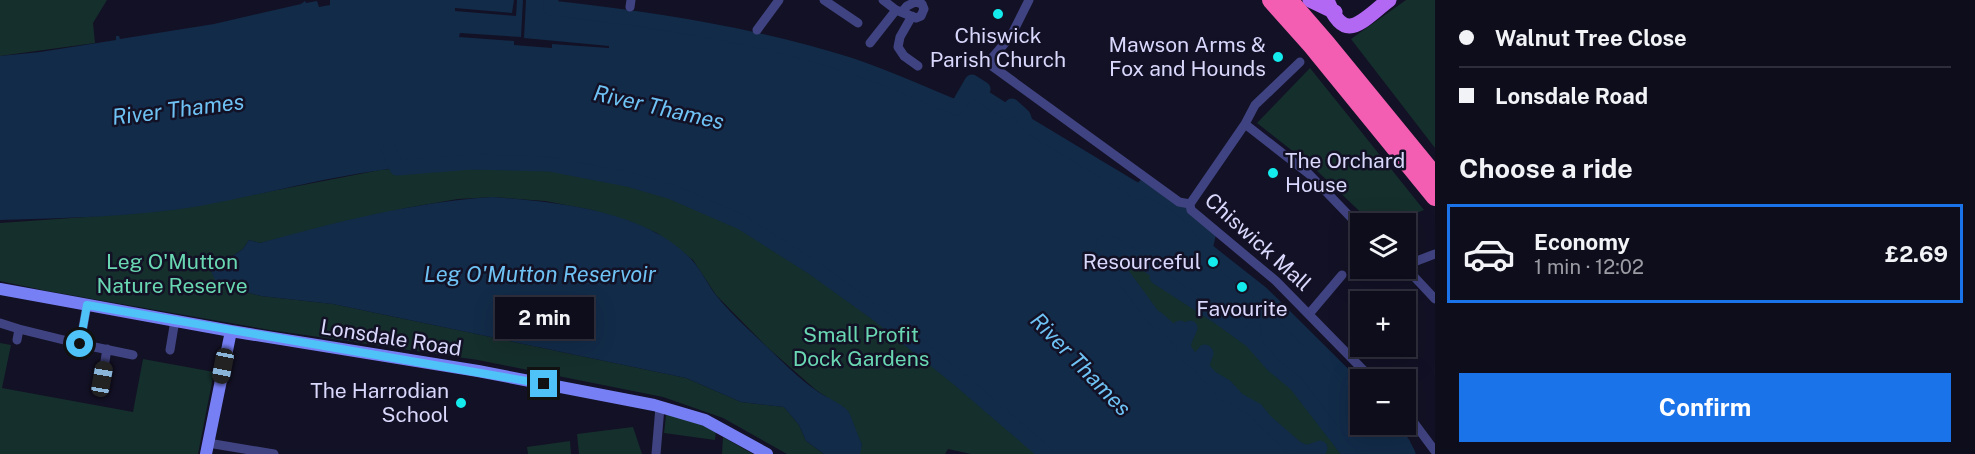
<!DOCTYPE html>
<html lang="en">
<head>
<meta charset="utf-8">
<style>
  body { margin:0; font-family:"Public Sans",sans-serif; background:#171625; color:#f1f3f6; height:100vh; display:flex; flex-direction:column; font-size:22px; white-space:nowrap }
  * { box-sizing:border-box; margin:0 }
  p { font-size:20px; color:#9b9ca3 }
  .icon { flex:none; width:33px; height:33px; fill:none; stroke:currentColor; stroke-width:2; stroke-linecap:round; stroke-linejoin:round }
  .map { position:relative; flex:1; overflow:hidden }
  .side { display:flex; flex-direction:column; background:#0e0d1c; width:540px }
  .side>* { flex:none }
  .guide { display:grid; align-content:center; height:132px; padding:0 24px; background:#0e0d1c }
  .controls { position:absolute; left:1350px; top:213px; display:grid; gap:12px }
  .controls a { display:grid; place-items:center; width:66px; height:66px; border-radius:0px; background:#0e0d1c; box-shadow:0 6px 24px #0002,0 0 0 2px #2e2d3b; font-size:30px }
  .end { position:absolute; width:27px; height:27px; margin:-14px; border:8px solid #4fc3f7; background:#111; box-shadow:0 0 0 3px #111 }
  .from { border-radius:50% }
  .bubble { position:absolute; height:42px; border-radius:0px; background:#0e0d1c; box-shadow:0 6px 24px #0002,0 0 0 2px #2e2d3b; font-size:20px; font-weight:700; line-height:42px; text-align:center }
  .car { position:absolute; width:18px; height:36px; margin:-18px -9px; border-radius:8px; box-shadow:0 0 4px 2px #0007; background:linear-gradient(#222 24%,#8ab4d8 0 40%,#222 0 76%,#8ab4d8 0 86%,#222 0) }
  .guide b { display:flex; align-items:center; gap:21px; height:57px; font-size:22px }
  .guide b+b { border-top:2px solid #2e2d3b }
  .guide i { width:15px; height:15px; background:#f1f3f6 }
  ul { padding:0; list-style:none }
  li { display:flex; align-items:center; gap:18px; height:99px; margin:0 12px 9px; padding:0 12px; border:3px solid #2e2d3b; border-radius:0px }
  li div { flex:1 }
  li b { display:block; font-size:22px }
  li em { font-style:normal; font-weight:700 }
  li.on { border-color:#1a73e8 }
  li>.icon { width:54px; height:54px; stroke-width:1.5 }
  h2 { padding:0 24px; font-size:27px; line-height:72px }
  .cta { display:flex; gap:12px; margin-top:auto; padding:12px 24px }
  .cta a { flex:1; height:69px; border-radius:0px; background:#1a73e8; color:#fff; font-size:24px; font-weight:700; line-height:69px; text-align:center }
  main { display:flex; flex:1; min-height:0 }
  .map>svg:first-child { display:block }
</style>
</head>
<body>
<main>
<div class="map">
<svg width="1435" height="454" viewBox="0 0 1435 454">
  <rect width="100%" height="100%" fill="#131125"/>
  <path fill="#152f2c" d="M0,0h107l-14,23 2,20 -95,13z
    M1406,0h29v148l-84,-109z
    M1310,68l114,142 -34,13h-18l-58,-55 -57,-45z
    M472,162l77,2 82,16 41,12 69,30 71,45 64,46 137,113 22,23 3,5h-67l-23,-5 -3,5h-86l3,-10 -8,-13 -6,-20 -32,-21 -49,-43 -51,-52 -23,-35 -36,-27 -28,-12 -37,-11 -47,-9 -52,-4 -35,2 -52,9 -146,35 -11,-3 -6,9 -19,13 -9,18 16,8 30,8 72,8 353,74 55,24 43,5 15,18 7,16 18,13h-37l-64,-36 -60,-21 -185,-37 -208,-30 -223,-39 -47,-10v-58l128,-9 72,-9 180,-35z
    M1104,243l9,1 46,28 -2,5 62,40 33,24 21,24 23,19 54,70h-33l3,-4 -14,3 -10,-5 -31,-27 -9,-11 -18,-10 -12,-13 -19,-12 -6,-11 3,-11 -5,7h-6c-13,-12 -11,-17 -2,-31l-2,-1 -11,10 -2,-2 4,-8 -3,4h-5l-3,-5 -15,-9 -49,-67z
    M0,343l11,2 -9,43 131,24 10,-53 71,13 -16,82h-198z
    M669,414l47,16 -1,10 -51,-7 2,-18z
    M633,427l9,27h-63l-2,-20z
    M723,437l30,17h-31z
    M570,441l1,13h-43l-1,-7z"/>
  <path fill="#122b48" d="M330,0h221v8c99,10 200,26 295,56 38,12 74,29 110,44l16,-26 11,7 -3,7 27,16 5,-6 11,10 3,8 113,68 5,-5 29,15 29,23 -2,4 8,7 -3,14 57,44 98,97v33l28,1 15,19 5,10h-58l-54,-70 -23,-19 -21,-24 -33,-24 -62,-40 2,-5 -46,-28 -9,-1 1,8 49,67 15,9 3,5h4l4,-4 -4,8 2,2 12,-10c-6,15 -12,18 3,32h6l6,-8 1,1 -5,11 2,7 8,7 15,9 12,13 18,10 9,11 31,27 10,5 14,-5 -3,6h-271c-84,-72 -167,-145 -261,-204 -15,-9 -29,-20 -44,-28 -58,-30 -126,-49 -191,-58 -13,-1 -26,0 -40,-1 -38,-1 -76,0 -114,5 -66,8 -131,26 -196,38 -66,11 -134,12 -200,14v-164l40,-4 76,-12v-4h3l1,3 94,-15 87,-20 4,-3 1,2 11,-2 2,6 11,-2z
    M493,197c64,5 153,13 199,63 9,10 15,23 23,34 15,19 34,36 51,52 16,15 33,33 51,45 8,6 26,13 31,20 3,3 10,26 14,33l-2,10h-36l-18,-13 -7,-16 -15,-18 -43,-5 -55,-24 -353,-74 -72,-8 -30,-8 -16,-8 -4,-9 32,-22 6,-9 11,3c76,-21 154,-41 233,-46z"/>
  <path fill="#131125" d="M514,0h3l-1,16 -61,-5v-3l57,5z
    M523,0h3l-2,38 85,8v2l-57,-4v4l-38,-3v-4l-55,-4 1,-4 61,4z"/>
  <g fill="none" stroke-linecap="round" stroke-linejoin="round">
    <path stroke="#122b48" stroke-width="15" d="M551,0v8c99,11 200,26 295,56 38,12 74,29 111,44l15,-26 11,7 -3,6 27,17 5,-6 11,10 3,8 113,68 5,-5 29,15 29,23 -2,4 8,7 -3,13 57,45 -3,12
      M389,150l8,18 75,-6 77,2 82,16 41,12 69,30 71,45 64,46 84,67 86,74
      M1262,294l98,97
      M1254,331l-2,10 21,24 23,19 54,70
      M1224,391l2,-4 -15,-9 -10,-11 5,-14 -1,-1 -6,8h-6c-15,-14 -9,-17 -3,-32l-12,10 -2,-2 4,-8 -3,4h-5l-16,-14h-2l-49,-67 -1,-8 9,1 46,28 -2,5 62,40 33,24 2,-12
      M1223,393l3,-6 12,13 18,10 9,11 31,27 10,5 14,-5 -3,6
      M1388,424l15,20 5,10"/>
    <path stroke="#404381" stroke-width="9" d="M824,0l34,23
      M883,0l13,10 20,8 5,-2 3,-7 -2,-5 -7,-2 -8,4 -5,6
      M1029,0l-18,36 -19,22v8l187,136 11,2
      M630,7l1,-7
      M912,16l-12,21 -2,10 6,9 14,10
      M757,30l22,-30
      M870,43l26,-33
      M1245,124l64,50 51,53
      M1190,204l1,6 85,71 97,99
      M1190,204l55,-80 10,-19 45,-43
      M1406,265l29,-11
      M1406,268l29,31
      M1309,314l33,-39
      M0,323l19,6
      M17,340l2,-11 61,15 7,-39
      M80,344l53,11
      M170,350l5,-30
      M102,379l5,-30
      M1406,412l29,39
      M208,443l66,11
      M656,454l4,-47"/>
    <path stroke="#777ff5" stroke-width="12" d="M0,289l231,42 247,40 176,34 51,15 62,34
      M206,454l25,-123"/>
    <path stroke="#b368f4" stroke-width="15" d="M1310,0l25,12
      M1327,0c18,46 34,21 62,0"/>
    <path stroke="#f35db2" stroke-width="18" d="M1271,0l41,46 123,151
      M1289,0l38,44 108,132"/>
  </g>
  <g fill="none" stroke-linecap="round" stroke-linejoin="round">
    <path stroke="#4fc3f7" stroke-width="8" d="M80,344l7,-39 457,79"/>
  </g>
  <g fill="#13ebed" stroke="#131125" stroke-width="2">
    <circle cx="998" cy="14" r="6"/>
    <circle cx="1278" cy="57" r="6"/>
    <circle cx="1273" cy="173" r="6"/>
    <circle cx="1213" cy="262" r="6"/>
    <circle cx="1242" cy="287" r="6"/>
    <circle cx="461" cy="403" r="6"/>
  </g>
  <g text-anchor="middle" stroke-width="5" stroke-linejoin="round" paint-order="stroke">
    <g font-size="21" fill="#d9d8fc" stroke="#131125" text-anchor="end">
      <text x="998" y="43" text-anchor="middle">Chiswick<tspan x="998" dy="24">Parish Church</tspan></text>
      <text x="1266" y="52">Mawson Arms &amp;<tspan x="1266" dy="24">Fox and Hounds</tspan></text>
      <text x="1285" y="168" text-anchor="start">The Orchard<tspan x="1285" dy="24">House</tspan></text>
      <text x="1201" y="269">Resourceful</text>
      <text x="1242" y="316" text-anchor="middle">Favourite</text>
      <text x="449" y="398">The Harrodian<tspan x="449" dy="24">School</tspan></text>
    </g>
    <g font-size="21" fill="#d9d8fc" stroke="#131125">
      <text transform="translate(1258 242) rotate(42)" y="7">Chiswick Mall</text>
      <text transform="translate(391 338) rotate(9)" y="7">Lonsdale Road</text>
    </g>
    <g font-size="21" fill="#69d7b2" stroke="#131125">
      <text x="172" y="269">Leg O'Mutton<tspan x="172" dy="24">Nature Reserve</tspan></text>
      <text x="861" y="342">Small Profit<tspan x="861" dy="24">Dock Gardens</tspan></text>
    </g>
    <g font-size="22" font-style="italic" fill="#6ec2f4" stroke="#131125">
      <text transform="translate(659 107) rotate(13)" y="8">River Thames</text>
      <text transform="translate(178 109) rotate(-7)" y="8">River Thames</text>
      <text x="540" y="282">Leg O'Mutton Reservoir</text>
      <text transform="translate(1081 364) rotate(46)" y="8">River Thames</text>
    </g>
  </g>
</svg>
<div class="controls">
<a><svg class="icon" aria-label="layers" viewBox="0 0 24 24"><path d="M12 4l9 5-9 5-9-5zM3 14l9 5 9-5"/></svg></a>
<a>+</a>
<a>−</a>
</div>
<i class="end from" style="left:80px;top:344px"></i>
<i class="end" style="left:544px;top:384px"></i>
<div class="bubble" style="left:495px;top:297px;width:99px">2 min</div>
<i class="car" style="left:223px;top:366px;rotate:191deg"></i>
<i class="car" style="left:102px;top:379px;rotate:10deg"></i>
</div>
<section class="side">
<div class="guide">
<b><i class="from"></i>Walnut Tree Close</b>
<b><i></i>Lonsdale Road</b>
</div>
<h2>Choose a ride</h2>
<ul>
<li class="on"><svg class="icon" aria-label="car" viewBox="0 0 24 24"><path d="M5 17H2v-5l4-1 3-4h7l3 4 3 1v5h-3M9 17h6M6 11h13"/><circle cx="7" cy="17" r="2"/><circle cx="17" cy="17" r="2"/></svg><div><b>Economy</b><p>1 min · 12:02</p></div><em>£2.69</em></li>
</ul>
<div class="cta"><a>Confirm</a></div>
</section>
</main>
</body>
</html>
